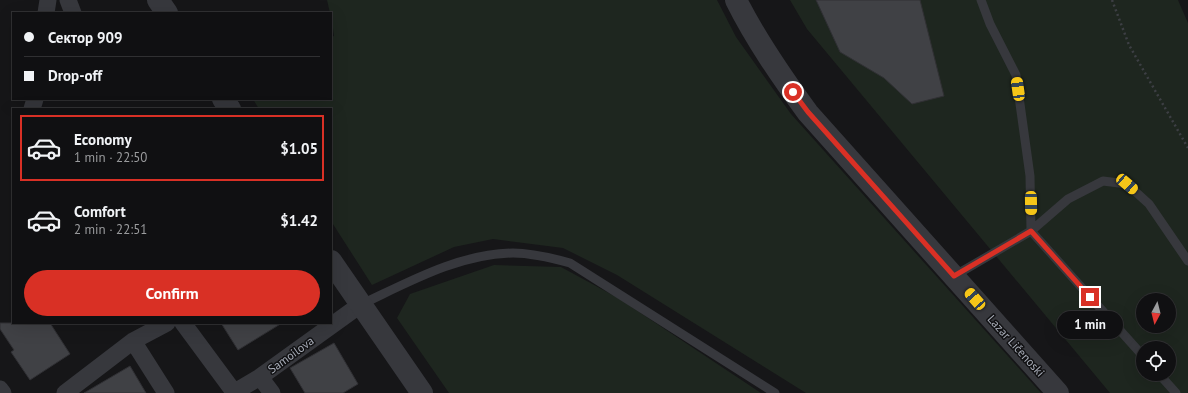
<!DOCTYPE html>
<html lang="en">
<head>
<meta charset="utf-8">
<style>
  body { margin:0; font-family:"PT Sans",sans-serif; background:#1e1e20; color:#f1f3f6; height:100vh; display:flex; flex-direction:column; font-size:15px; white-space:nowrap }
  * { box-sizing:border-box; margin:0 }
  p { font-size:13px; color:#9c9d9f }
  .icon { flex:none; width:22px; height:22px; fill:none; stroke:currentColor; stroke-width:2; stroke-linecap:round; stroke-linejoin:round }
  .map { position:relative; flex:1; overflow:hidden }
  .drawer { position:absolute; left:12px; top:108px; width:320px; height:216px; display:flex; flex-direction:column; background:#101012; border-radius:0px; box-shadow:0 4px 16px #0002,0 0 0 1px #303032 }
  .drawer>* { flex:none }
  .guide { position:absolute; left:12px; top:12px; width:320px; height:88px; border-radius:0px; box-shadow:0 4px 16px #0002,0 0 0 1px #303032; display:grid; align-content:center; height:88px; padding:0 12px; background:#101012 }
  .needle { width:26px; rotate:187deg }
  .buttons { position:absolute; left:1136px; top:293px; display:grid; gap:8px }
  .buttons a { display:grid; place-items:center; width:40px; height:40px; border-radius:50%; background:#101012; box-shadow:0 4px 16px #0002,0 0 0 1px #303032; font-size:20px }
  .end { position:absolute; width:18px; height:18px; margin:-9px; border:5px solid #d93025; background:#fff; box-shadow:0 0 0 2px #fff }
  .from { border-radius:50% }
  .bubble { position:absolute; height:28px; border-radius:14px; background:#101012; box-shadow:0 4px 16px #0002,0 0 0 1px #303032; font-size:13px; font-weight:800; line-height:28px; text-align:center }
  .car { position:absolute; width:12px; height:24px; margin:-12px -6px; border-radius:5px; box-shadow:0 0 3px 1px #0007; background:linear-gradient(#f5c518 24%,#345 0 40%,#f5c518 0 76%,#345 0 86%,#f5c518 0) }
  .guide b { display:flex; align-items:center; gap:14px; height:38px; font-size:15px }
  .guide b+b { border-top:1px solid #303032 }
  .guide i { width:10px; height:10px; background:#f1f3f6 }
  ul { padding:7px 0 0; list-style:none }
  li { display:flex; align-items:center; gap:12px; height:66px; margin:0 8px 6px; padding:0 4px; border:2px solid transparent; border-radius:0px }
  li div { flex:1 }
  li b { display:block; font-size:15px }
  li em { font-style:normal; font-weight:800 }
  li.selected { border-color:#d93025 }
  li>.icon { width:36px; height:36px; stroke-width:1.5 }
  .button { display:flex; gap:8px; margin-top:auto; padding:8px 12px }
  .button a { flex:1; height:46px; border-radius:24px; background:#d93025; color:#fff; font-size:16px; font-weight:800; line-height:46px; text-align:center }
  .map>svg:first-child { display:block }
</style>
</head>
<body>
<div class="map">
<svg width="1188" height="393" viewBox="0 0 1188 393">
  <rect width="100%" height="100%" fill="#161618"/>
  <path fill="#1e261f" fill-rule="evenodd" d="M327,0h390l19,37 55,77 250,279h-235l-189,-118 -54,-27 -70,-9 -39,8 -82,38 -41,-64v-112h-72l-6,-10h78v-62l3,-1 -3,-23h-1z
    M790,0h388l10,23v370h-78l-303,-364zM1143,300h26v26h-26zM1143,348h26v26h-26z
    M494,265l67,2 57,31 143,95h-312l-52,-75 13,-24z"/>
  <path fill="#404145" stroke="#303034" d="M816,0h104l24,96 -32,8 -28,-26 -44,-26z
    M0,323h50l20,31 -40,26 -19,-28 3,-2 -14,-21z
    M221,323h61l-44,27z
    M334,343l24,41 -15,9h-38l-15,-25z
    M130,366l16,27h-62z"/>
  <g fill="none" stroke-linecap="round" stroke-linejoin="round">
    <path stroke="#3d3f44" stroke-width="2.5" stroke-dasharray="2 3" stroke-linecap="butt" d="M1112,0l17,45 59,103"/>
    <path stroke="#37383d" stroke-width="9" d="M981,0l9,24 26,51 14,101 1,55 112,125
      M954,276l77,-45 37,-32 35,-18 24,3 22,20 39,57
      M360,305c49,-23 98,-51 153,-52 19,0 39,5 57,10l205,130
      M1159,374l17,19"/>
    <path stroke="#37383d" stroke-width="17" d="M68,0l5,13
      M46,13l2,-13
      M32,109l3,-10
      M183,323l51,69
      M133,341l33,52
      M260,377l12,16
      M0,389l3,4
      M65,393l68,-52 34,-18
      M233,393l27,-16 100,-72"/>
    <path stroke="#37383d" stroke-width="22" d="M158,0l9,13
      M736,0c20,40 45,76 72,113l250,280
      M223,99l7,10
      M331,261l91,132"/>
  </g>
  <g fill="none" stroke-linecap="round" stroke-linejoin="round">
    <path stroke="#d93025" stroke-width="5" d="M793,92l15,20 146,164 77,-45 59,66"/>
  </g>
  <g text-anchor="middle" stroke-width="3" stroke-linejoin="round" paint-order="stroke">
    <g font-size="12" fill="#a8adb8" stroke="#111113">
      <text transform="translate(1016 346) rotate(48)" y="4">Lazar Ličenoski</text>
      <text transform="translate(291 355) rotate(-36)" y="4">Samoilova</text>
    </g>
  </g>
</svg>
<div class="buttons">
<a><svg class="needle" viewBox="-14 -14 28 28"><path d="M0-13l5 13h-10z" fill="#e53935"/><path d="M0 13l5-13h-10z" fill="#9c9d9f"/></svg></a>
<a><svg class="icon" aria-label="locate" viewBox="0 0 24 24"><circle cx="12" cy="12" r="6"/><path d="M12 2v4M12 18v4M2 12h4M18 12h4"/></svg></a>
</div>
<i class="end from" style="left:793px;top:92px"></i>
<i class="end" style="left:1090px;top:297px"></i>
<div class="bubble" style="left:1057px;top:311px;width:66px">1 min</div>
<i class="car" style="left:1018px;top:89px;rotate:352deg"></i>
<i class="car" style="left:1127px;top:184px;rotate:131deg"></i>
<i class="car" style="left:1031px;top:203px;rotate:179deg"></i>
<i class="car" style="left:975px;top:299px;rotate:319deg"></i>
<div class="guide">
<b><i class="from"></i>Сектор 909</b>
<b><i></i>Drop-off</b>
</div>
<section class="drawer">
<ul>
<li class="selected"><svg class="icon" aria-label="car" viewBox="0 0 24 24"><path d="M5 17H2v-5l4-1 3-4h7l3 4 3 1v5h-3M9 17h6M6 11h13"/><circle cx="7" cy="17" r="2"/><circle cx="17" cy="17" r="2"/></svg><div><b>Economy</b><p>1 min · 22:50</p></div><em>$1.05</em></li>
<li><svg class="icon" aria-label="car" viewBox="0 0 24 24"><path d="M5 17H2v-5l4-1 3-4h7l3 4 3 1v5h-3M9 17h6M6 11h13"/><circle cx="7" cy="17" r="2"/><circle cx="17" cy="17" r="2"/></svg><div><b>Comfort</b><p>2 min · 22:51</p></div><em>$1.42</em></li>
</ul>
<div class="button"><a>Confirm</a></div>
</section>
</div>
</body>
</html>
